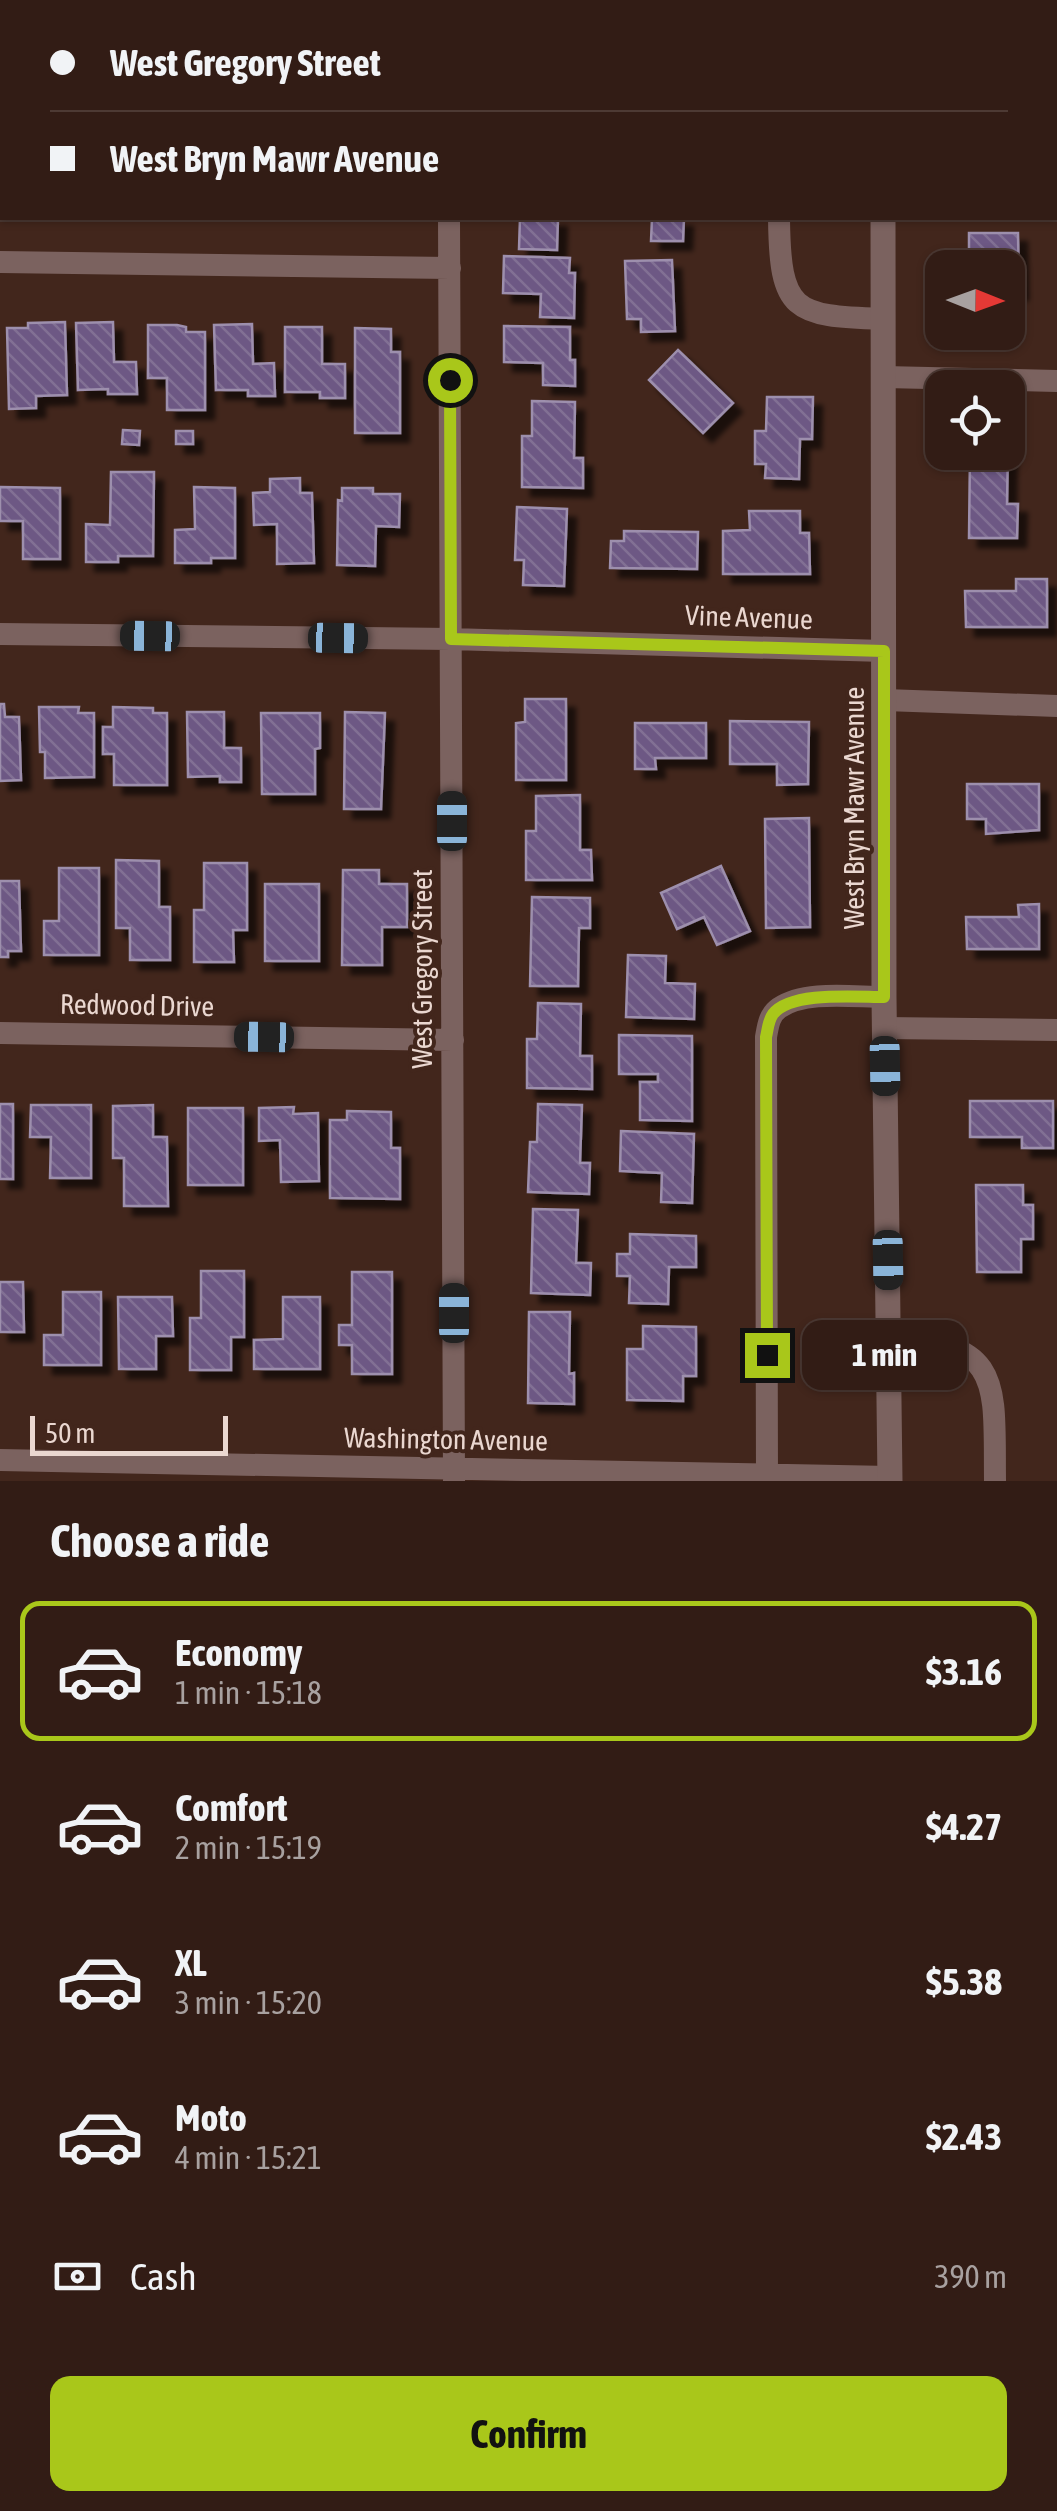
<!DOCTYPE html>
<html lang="en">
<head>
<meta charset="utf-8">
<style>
  body { margin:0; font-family:"Asap Condensed",sans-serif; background:#3d2922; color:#f1f3f6; height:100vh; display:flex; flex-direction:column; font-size:38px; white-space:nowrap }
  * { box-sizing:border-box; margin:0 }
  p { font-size:32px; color:#a8a1a0 }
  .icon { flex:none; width:55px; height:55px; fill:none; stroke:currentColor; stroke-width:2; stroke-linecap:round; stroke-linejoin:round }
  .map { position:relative; height:1481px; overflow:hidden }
  .sheet { display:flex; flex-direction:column; background:#321c15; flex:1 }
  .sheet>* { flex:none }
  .banner { position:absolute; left:0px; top:0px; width:1058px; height:220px; box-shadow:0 2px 8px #0004,0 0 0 2px #4d3a34; display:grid; align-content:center; height:220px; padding:0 50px; background:#321c15 }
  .needle { width:65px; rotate:91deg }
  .fabs { position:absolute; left:925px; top:250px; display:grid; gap:20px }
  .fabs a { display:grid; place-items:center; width:100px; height:100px; border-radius:20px; background:#321c15; box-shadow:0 2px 8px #0004,0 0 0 2px #4d3a34; font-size:50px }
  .scale { position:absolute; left:30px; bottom:25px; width:198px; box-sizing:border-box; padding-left:10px; border:5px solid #ead7d0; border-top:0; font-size:28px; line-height:35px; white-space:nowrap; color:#ead7d0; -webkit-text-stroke:8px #42261c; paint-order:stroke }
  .end { position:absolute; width:45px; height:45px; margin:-22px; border:12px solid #a9c71a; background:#111; box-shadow:0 0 0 5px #111 }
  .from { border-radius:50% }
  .bubble { position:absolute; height:70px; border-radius:20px; background:#321c15; box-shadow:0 2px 8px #0004,0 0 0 2px #4d3a34; font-size:32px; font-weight:700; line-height:70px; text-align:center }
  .car { position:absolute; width:30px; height:60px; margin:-30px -15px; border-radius:12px; box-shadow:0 0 8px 2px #0007; background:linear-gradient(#222 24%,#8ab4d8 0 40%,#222 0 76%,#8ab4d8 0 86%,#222 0) }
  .banner b { display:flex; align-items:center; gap:35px; height:95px; font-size:38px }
  .banner b+b { border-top:2px solid #4d3a34 }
  .banner i { width:25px; height:25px; background:#f1f3f6 }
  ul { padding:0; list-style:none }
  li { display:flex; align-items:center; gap:30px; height:140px; margin:0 20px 15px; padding:0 30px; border:5px solid transparent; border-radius:20px }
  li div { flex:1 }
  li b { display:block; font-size:38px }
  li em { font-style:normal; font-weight:700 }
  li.current { border-color:#a9c71a }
  li>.icon { width:90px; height:90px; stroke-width:1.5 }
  h2 { padding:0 50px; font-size:45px; line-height:120px }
  .pay { display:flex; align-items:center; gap:25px; height:110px; padding:0 50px; font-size:38px }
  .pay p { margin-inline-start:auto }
  .action { display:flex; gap:20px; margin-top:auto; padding:20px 50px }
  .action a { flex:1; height:115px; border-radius:20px; background:#a9c71a; color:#111; font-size:40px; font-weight:700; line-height:115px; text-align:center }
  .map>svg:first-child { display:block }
</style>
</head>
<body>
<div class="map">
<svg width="1057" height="1481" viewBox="0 0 1057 1481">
  <defs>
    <pattern id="building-back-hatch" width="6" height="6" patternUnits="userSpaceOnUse" patternTransform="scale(2.5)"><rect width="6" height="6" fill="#6d5884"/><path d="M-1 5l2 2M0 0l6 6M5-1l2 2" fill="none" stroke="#826f94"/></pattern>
    <filter id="shadow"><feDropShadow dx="9" dy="9" stdDeviation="2.5" flood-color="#0009"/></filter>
  </defs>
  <rect width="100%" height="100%" fill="#42261c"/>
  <path fill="url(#building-back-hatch)" stroke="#9d8fad" stroke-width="2.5" filter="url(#shadow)" d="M0,0h54v2h-52l-2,27z
    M64,0h69v2h-69z
    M520,218h38l-1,32 -38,-1z
    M652,218h32l-1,23h-32z
    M969,233h49l1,58h-11v-23h-39z
    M504,256l66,2 -1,15h6l-1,45 -34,-1 1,-23 -38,-1z
    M672,260l3,71 -34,1v-13h-14l-2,-58z
    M65,322l2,73 -31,1v12l-27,1 -2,-81h21v-5z
    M113,322l1,40h22l1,32h-29v-5l-30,1 -2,-67z
    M252,324l1,40 21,-1 1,33h-27v-6h-32l-2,-65z
    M148,325h29l9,2v5h19v78h-38v-32h-19z
    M504,326l66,1v33h5v26l-32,-1v-22l-39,-1z
    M285,327h37v37h23v34h-25v-6h-35z
    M355,328l36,1v23h9v81h-45z
    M678,350l55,53 -30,30 -54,-53z
    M767,397h46l-1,42h-12l-1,40 -34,-1 1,-14h-11v-33h11z
    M532,401l43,1 -1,56h9v30l-61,-1v-51h10z
    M123,430l17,1 -1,14 -17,-1z
    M176,431h17v13h-17z
    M1008,448l-1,56h11l-1,34h-48l1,-86h38z
    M111,472h43l-1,84h-35v6h-32v-38l24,1z
    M300,478v15h12l2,70 -37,1v-40l-23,1 -1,-32 17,-1v-13z
    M0,487l60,1v71h-37v-38h-23z
    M194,487l41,1v70h-24v5h-36v-33l20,-1z
    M342,488h31v6h27l-1,33 -23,-1 -1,40 -38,-1 1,-65 4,1z
    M517,507l50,2 -3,77 -41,-1 1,-25h-9z
    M749,511h51v22h9l1,41h-87v-43l27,-1z
    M624,531l74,1 -1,37 -87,-1 1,-27h13z
    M1016,579h31v48h-81l-1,-36h51z
    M525,699h41v81h-50v-57l9,-1z
    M0,704h4l1,13h14l2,63 -21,1z
    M39,707h40l-1,6h16v64l-49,1v-26h-5z
    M113,707l40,1v5h14v72h-53v-31h-11v-27h10z
    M187,712h37v36h17v34h-21v-6l-32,1z
    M345,712l40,1 -4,96h-37z
    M261,713h59v35l-5,1v45h-53z
    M730,721l79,1 -1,62 -31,1v-21h-47z
    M635,723h71v35h-51l1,11h-21z
    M967,784h72v46l-53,4v-15h-19z
    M580,795v55h11l1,30h-66v-49h10v-35z
    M809,818l1,109 -44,1 -1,-109z
    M116,860l43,1v46h11v53h-40v-32h-14z
    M204,863h43v67h-14l1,32h-40v-52h10z
    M721,866l29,65 -33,14 -13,-28 -27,12 -16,-36z
    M59,868h40v87h-55v-34h15z
    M343,870h36v14h28v43h-25v38h-40z
    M0,881h19l2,70h-13v6h-8z
    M265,884h54v77h-54z
    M532,897l58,1v30h-11l-1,58h-48z
    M1039,904v45h-72l-1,-32h53l-1,-12z
    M628,955l38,1 -1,27 30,1 -1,35 -68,-2z
    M538,1003l43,1 -1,52h12v33l-65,-1v-49h10z
    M619,1035l73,1v85l-52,-1v-38h18v-8h-39z
    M970,1101h83v47h-31v-11h-52z
    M0,1104h13v75h-13z
    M538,1104l44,1 -2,58h10l-1,31 -61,-2 2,-50h7z
    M31,1105h60v73h-41l1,-41h-21z
    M153,1105v32h14l1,69h-44v-48h-11v-52z
    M294,1107l-1,7 25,-1 1,68 -38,1 -1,-42 -21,1v-33z
    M188,1108h55v77h-55z
    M347,1111l44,1v36h9v51l-70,-1v-78h17z
    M621,1131l73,3 -2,69 -31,-1 1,-29 -42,-2z
    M976,1185h47v20h10v34h-12v33h-44z
    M533,1209l45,1 -2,53h15l-1,32 -59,-2z
    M630,1234l66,2v31h-27l-1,37 -39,-1 1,-27h-13v-22h13z
    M201,1271h43v66h-13v33h-41v-52h11z
    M352,1272h40v102h-40v-29h-13v-20h13z
    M0,1282h23l1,50h-24z
    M63,1292h38v73h-57v-30h19z
    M118,1297h54l1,39h-17v33h-37z
    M283,1297h37v72h-66v-29l29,-1z
    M529,1312h41l-1,62 5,-1v31l-46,-1z
    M643,1326l53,1v49h-13v25l-56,-1v-51h16z"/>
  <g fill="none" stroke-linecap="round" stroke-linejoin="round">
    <path stroke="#7b625f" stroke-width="22" d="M449,0v2
      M778,0v2
      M1055,58h2
      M449,218l5,1263
      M779,218c1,94 14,98 104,101
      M0,262l450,6
      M884,377l173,4
      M0,634l451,5 433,12
      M885,700l172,6
      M884,1028l173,2
      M0,1033l453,7
      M889,1338c115,4 105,45 106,143
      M0,1460l890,17
      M767,1481l-1,-444c2,-11 3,-22 13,-29 26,-18 74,-11 105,-11"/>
    <path stroke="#7b625f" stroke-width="25" d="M883,0v2
      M883,218l1,779 6,484"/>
  </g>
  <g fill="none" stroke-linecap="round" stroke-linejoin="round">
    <path stroke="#a9c71a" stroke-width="12" d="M450,380l1,259 433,12v346c-28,0 -93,-6 -111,17 -5,7 -5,15 -7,23l1,318"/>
  </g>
  <g text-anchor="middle" stroke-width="8" stroke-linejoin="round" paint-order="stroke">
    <g font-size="28" fill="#ead7d0" stroke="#42261c">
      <text transform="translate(749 617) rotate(2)" y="10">Vine Avenue</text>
      <text transform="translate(854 808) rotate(-90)" y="10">West Bryn Mawr Avenue</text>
      <text transform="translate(422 969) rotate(-90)" y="10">West Gregory Street</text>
      <text transform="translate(137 1005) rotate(1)" y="10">Redwood Drive</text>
      <text transform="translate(446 1439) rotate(1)" y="10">Washington Avenue</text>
    </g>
  </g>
</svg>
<div class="fabs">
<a><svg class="needle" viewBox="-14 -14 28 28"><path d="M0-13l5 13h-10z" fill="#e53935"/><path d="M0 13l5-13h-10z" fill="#a8a1a0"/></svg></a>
<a><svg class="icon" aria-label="locate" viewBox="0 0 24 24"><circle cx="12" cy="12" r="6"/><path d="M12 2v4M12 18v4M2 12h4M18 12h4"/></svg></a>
</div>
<div class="scale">50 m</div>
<i class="end from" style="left:450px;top:380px"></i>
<i class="end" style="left:767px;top:1355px"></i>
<div class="bubble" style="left:802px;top:1320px;width:165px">1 min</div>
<i class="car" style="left:150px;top:636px;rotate:271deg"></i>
<i class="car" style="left:338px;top:638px;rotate:91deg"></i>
<i class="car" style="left:452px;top:821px;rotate:0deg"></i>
<i class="car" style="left:264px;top:1037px;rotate:271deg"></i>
<i class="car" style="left:885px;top:1066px;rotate:179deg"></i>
<i class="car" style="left:888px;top:1260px;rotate:179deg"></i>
<i class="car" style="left:454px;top:1313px;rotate:0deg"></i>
<div class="banner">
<b><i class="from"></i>West Gregory Street</b>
<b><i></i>West Bryn Mawr Avenue</b>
</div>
</div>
<section class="sheet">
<h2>Choose a ride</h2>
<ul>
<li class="current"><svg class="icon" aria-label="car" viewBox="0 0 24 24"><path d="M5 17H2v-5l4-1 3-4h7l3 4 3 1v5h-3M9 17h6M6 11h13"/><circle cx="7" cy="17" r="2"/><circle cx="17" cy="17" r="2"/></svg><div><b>Economy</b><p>1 min · 15:18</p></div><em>$3.16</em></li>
<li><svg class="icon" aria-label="car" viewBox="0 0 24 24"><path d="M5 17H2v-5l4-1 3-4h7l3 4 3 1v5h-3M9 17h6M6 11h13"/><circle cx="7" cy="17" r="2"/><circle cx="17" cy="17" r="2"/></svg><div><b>Comfort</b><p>2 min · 15:19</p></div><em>$4.27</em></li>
<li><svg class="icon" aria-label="car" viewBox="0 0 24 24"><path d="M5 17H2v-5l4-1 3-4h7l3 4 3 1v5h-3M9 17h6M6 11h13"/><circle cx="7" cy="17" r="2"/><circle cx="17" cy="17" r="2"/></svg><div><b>XL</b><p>3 min · 15:20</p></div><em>$5.38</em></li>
<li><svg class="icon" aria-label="car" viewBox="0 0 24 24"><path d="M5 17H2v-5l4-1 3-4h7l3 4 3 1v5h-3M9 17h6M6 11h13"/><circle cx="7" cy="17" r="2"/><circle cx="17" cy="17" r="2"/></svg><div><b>Moto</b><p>4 min · 15:21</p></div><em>$2.43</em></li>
</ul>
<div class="pay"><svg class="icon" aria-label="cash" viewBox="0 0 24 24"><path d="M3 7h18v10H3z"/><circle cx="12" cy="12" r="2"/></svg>Cash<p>390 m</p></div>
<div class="action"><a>Confirm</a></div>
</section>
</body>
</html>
